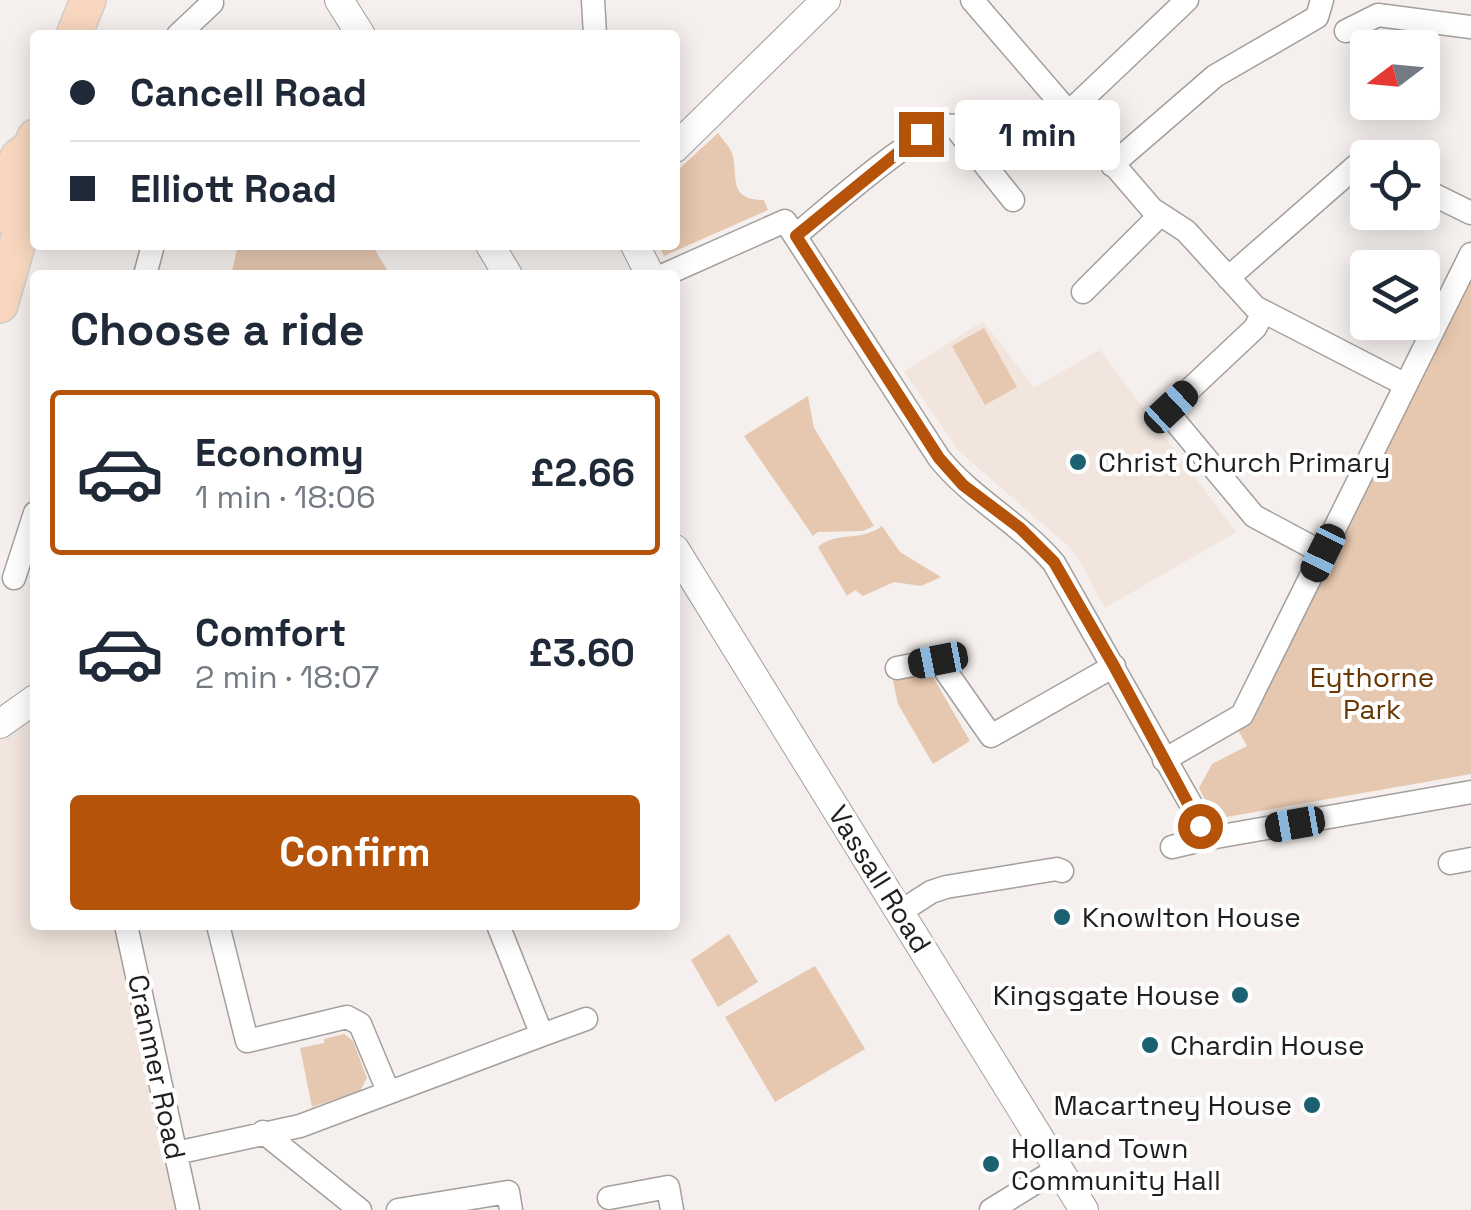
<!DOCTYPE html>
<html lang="en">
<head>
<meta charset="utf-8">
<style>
  body { margin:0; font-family:"Space Grotesk",sans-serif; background:#f6f6f7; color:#1f2937; height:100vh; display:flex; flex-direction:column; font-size:38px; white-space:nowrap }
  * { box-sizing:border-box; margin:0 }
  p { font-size:32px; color:#747a83 }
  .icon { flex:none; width:55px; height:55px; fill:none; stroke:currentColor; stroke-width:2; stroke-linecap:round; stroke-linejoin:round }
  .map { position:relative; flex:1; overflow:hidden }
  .drawer { position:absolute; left:30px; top:270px; width:650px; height:660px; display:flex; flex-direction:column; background:#fff; border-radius:10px; box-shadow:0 5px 25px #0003 }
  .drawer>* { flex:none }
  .top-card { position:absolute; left:30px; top:30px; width:650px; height:220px; border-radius:10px; box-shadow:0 5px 25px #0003; display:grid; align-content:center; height:220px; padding:0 40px; background:#fff }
  .needle { width:65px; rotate:254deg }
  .buttons { position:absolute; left:1350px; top:30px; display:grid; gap:20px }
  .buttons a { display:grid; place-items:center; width:90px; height:90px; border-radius:10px; background:#fff; box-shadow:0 5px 25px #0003; font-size:50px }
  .end { position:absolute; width:45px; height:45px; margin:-22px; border:12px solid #b45309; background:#fff; box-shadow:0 0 0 5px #fff }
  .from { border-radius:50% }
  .bubble { position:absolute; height:70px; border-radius:10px; background:#fff; box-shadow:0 5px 25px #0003; font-size:32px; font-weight:800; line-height:70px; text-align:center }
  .car { position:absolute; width:30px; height:60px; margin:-30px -15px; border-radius:12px; box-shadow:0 0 8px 2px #0007; background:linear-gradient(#222 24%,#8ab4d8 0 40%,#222 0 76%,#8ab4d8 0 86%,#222 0) }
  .top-card b { display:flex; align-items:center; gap:35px; height:95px; font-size:38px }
  .top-card b+b { border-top:2px solid #e0e1e3 }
  .top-card i { width:25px; height:25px; background:#1f2937 }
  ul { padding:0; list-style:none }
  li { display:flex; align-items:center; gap:30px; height:165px; margin:0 20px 15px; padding:0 20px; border:5px solid transparent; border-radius:10px }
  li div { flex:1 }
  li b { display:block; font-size:38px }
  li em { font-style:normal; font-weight:800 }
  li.selected { border-color:#b45309 }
  li>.icon { width:90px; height:90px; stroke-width:1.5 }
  h2 { padding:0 40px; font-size:45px; line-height:120px }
  .button { display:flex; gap:20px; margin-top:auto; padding:20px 40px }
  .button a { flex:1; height:115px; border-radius:10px; background:#b45309; color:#fff; font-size:40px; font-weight:800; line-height:115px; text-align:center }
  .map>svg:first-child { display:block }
</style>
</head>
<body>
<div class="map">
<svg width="1471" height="1210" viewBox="0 0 1471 1210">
  <rect width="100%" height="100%" fill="#f5f0ed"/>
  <path fill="#f1e5dd" d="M983,321l51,67 66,-38 136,182 -131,76 -24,-44 -13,-18 -108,-94 -56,-80z
    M35,709v216h79l62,285h-176v-475z"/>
  <path fill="#e6c7af" d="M718,133c4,6 12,14 14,20 7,21 -6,47 32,47l4,10 -104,46 -5,-11h16v-72z
    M238,245h134l18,30h-159z
    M1471,276v498l-256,45 -16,-31 13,-24 35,-18 -10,-18z
    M984,328l33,59 -32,18 -33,-59z
    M808,396l6,32 60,98 -11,5 -45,1 -5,4 -69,-100z
    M882,526l18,26 41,25 -20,9 -27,-4 -31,14 -8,-6 -8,6 -29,-49c18,-16 44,-5 64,-21z
    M929,670l41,71 -37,23 -35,-60 -6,-28z
    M729,934l29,48 -40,25 -27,-47z
    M815,966l50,83 -90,53 -50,-85z
    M344,1034l9,7 14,37 -7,13 -48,16 -12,-59 24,-5v-4z"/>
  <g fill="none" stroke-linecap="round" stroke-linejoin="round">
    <defs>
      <path id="minor" d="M593,0l2,35
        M972,0l180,209 34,22 69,76 151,78
        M1346,31l32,-16 93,12
        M178,35l34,-32
        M1068,113l119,-113
        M1112,165l103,-89 102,-59 5,-17
        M1422,189l49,24
        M795,236l144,222c33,41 81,65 115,105l156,275
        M145,275l8,-30
        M664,275l121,-54 10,15c26,-21 133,-118 159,-110l59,74
        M1228,278l128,-112 12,-3
        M1083,292l76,-76
        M1263,313l-8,15 -84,79 3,13 80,96 69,37
        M14,578l21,-65
        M897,668l41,-8 53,76 123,-70
        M1164,760l78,-45 229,-461
        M1172,847l38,-9 261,-46
        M1450,863l21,-4
        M900,912l31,-20 15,-5 111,-18 5,2
        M126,925l62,285
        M218,925l29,116 100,-24 13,7 28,67
        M542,1035l44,-16
        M263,1132l97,78
        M176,1153l124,-27 242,-91 -44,-110
        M609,1198l59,-11 4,23
        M398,1210l110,-18 3,18
        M991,1210l68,-42"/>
      <path id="tertiary" d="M339,0l22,35
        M675,148l151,-148
        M490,245l18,30
        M635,245l15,30
        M675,549l409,661
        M0,724l35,-25"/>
      <path id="trunk" d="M74,35l14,-35
        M0,214l18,-57 13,-10 4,-10
        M0,305l35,-123"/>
    </defs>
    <use href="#minor" stroke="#a39f9c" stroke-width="25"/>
    <use href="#tertiary" stroke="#a39f9c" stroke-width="30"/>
    <use href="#trunk" stroke="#cecece" stroke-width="38"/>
    <use href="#minor" stroke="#fff" stroke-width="22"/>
    <use href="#tertiary" stroke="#fff" stroke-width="28"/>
    <use href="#trunk" stroke="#f8d7be" stroke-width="35"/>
  </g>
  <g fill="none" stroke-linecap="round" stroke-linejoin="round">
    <path stroke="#b45309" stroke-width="12" d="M921,134l-125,102 143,222 24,27 57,43 34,34 60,104 86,160"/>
  </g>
  <g fill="#1b6172" stroke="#fefefe" stroke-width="4">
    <circle cx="1078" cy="462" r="10"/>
    <circle cx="1062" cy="917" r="10"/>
    <circle cx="1240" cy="995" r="10"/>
    <circle cx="1150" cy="1045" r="10"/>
    <circle cx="1312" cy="1105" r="10"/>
    <circle cx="991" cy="1164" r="10"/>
  </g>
  <g text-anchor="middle" stroke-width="8" stroke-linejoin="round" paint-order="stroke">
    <g font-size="28" fill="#211f1e" stroke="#fefefe" text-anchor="start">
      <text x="1098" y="472">Christ Church Primary</text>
      <text x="1082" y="927">Knowlton House</text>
      <text x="1220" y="1005" text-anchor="end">Kingsgate House</text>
      <text x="1170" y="1055">Chardin House</text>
      <text x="1292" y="1115" text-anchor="end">Macartney House</text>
      <text x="1011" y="1158">Holland Town<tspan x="1011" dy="32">Community Hall</tspan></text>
    </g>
    <g font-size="28" fill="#673806" stroke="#fefefe">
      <text x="1372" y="687">Eythorne<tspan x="1372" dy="32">Park</tspan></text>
    </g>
    <g font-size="28" fill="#211f1e" stroke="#fefefe">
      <text transform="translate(880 879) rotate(58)" y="10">Vassall Road</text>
      <text transform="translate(157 1067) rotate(78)" y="10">Cranmer Road</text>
    </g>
  </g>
</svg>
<div class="buttons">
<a><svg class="needle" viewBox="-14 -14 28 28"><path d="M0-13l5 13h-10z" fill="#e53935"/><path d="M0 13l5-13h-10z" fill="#747a83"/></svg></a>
<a><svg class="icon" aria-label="locate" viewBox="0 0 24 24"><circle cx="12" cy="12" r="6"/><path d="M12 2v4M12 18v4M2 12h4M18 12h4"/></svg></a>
<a><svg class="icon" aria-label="layers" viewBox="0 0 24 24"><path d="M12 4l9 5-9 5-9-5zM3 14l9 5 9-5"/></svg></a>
</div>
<i class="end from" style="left:1200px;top:826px"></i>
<i class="end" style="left:921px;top:134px"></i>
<div class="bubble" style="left:955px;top:100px;width:165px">1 min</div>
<i class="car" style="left:1171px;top:407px;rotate:47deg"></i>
<i class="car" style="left:1323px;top:553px;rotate:206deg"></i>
<i class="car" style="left:938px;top:660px;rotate:259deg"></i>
<i class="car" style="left:1295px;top:824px;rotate:260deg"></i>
<div class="top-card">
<b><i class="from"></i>Cancell Road</b>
<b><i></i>Elliott Road</b>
</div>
<section class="drawer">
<h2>Choose a ride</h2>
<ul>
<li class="selected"><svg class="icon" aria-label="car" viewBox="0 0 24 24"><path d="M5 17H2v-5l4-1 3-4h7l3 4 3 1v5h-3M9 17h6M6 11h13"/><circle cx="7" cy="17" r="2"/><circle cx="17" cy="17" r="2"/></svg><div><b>Economy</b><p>1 min · 18:06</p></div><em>£2.66</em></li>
<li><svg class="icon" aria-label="car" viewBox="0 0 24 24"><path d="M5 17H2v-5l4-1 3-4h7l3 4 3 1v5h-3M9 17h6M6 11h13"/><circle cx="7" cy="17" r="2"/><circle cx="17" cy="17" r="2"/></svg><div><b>Comfort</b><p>2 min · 18:07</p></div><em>£3.60</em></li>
</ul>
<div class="button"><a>Confirm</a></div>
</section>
</div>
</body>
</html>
